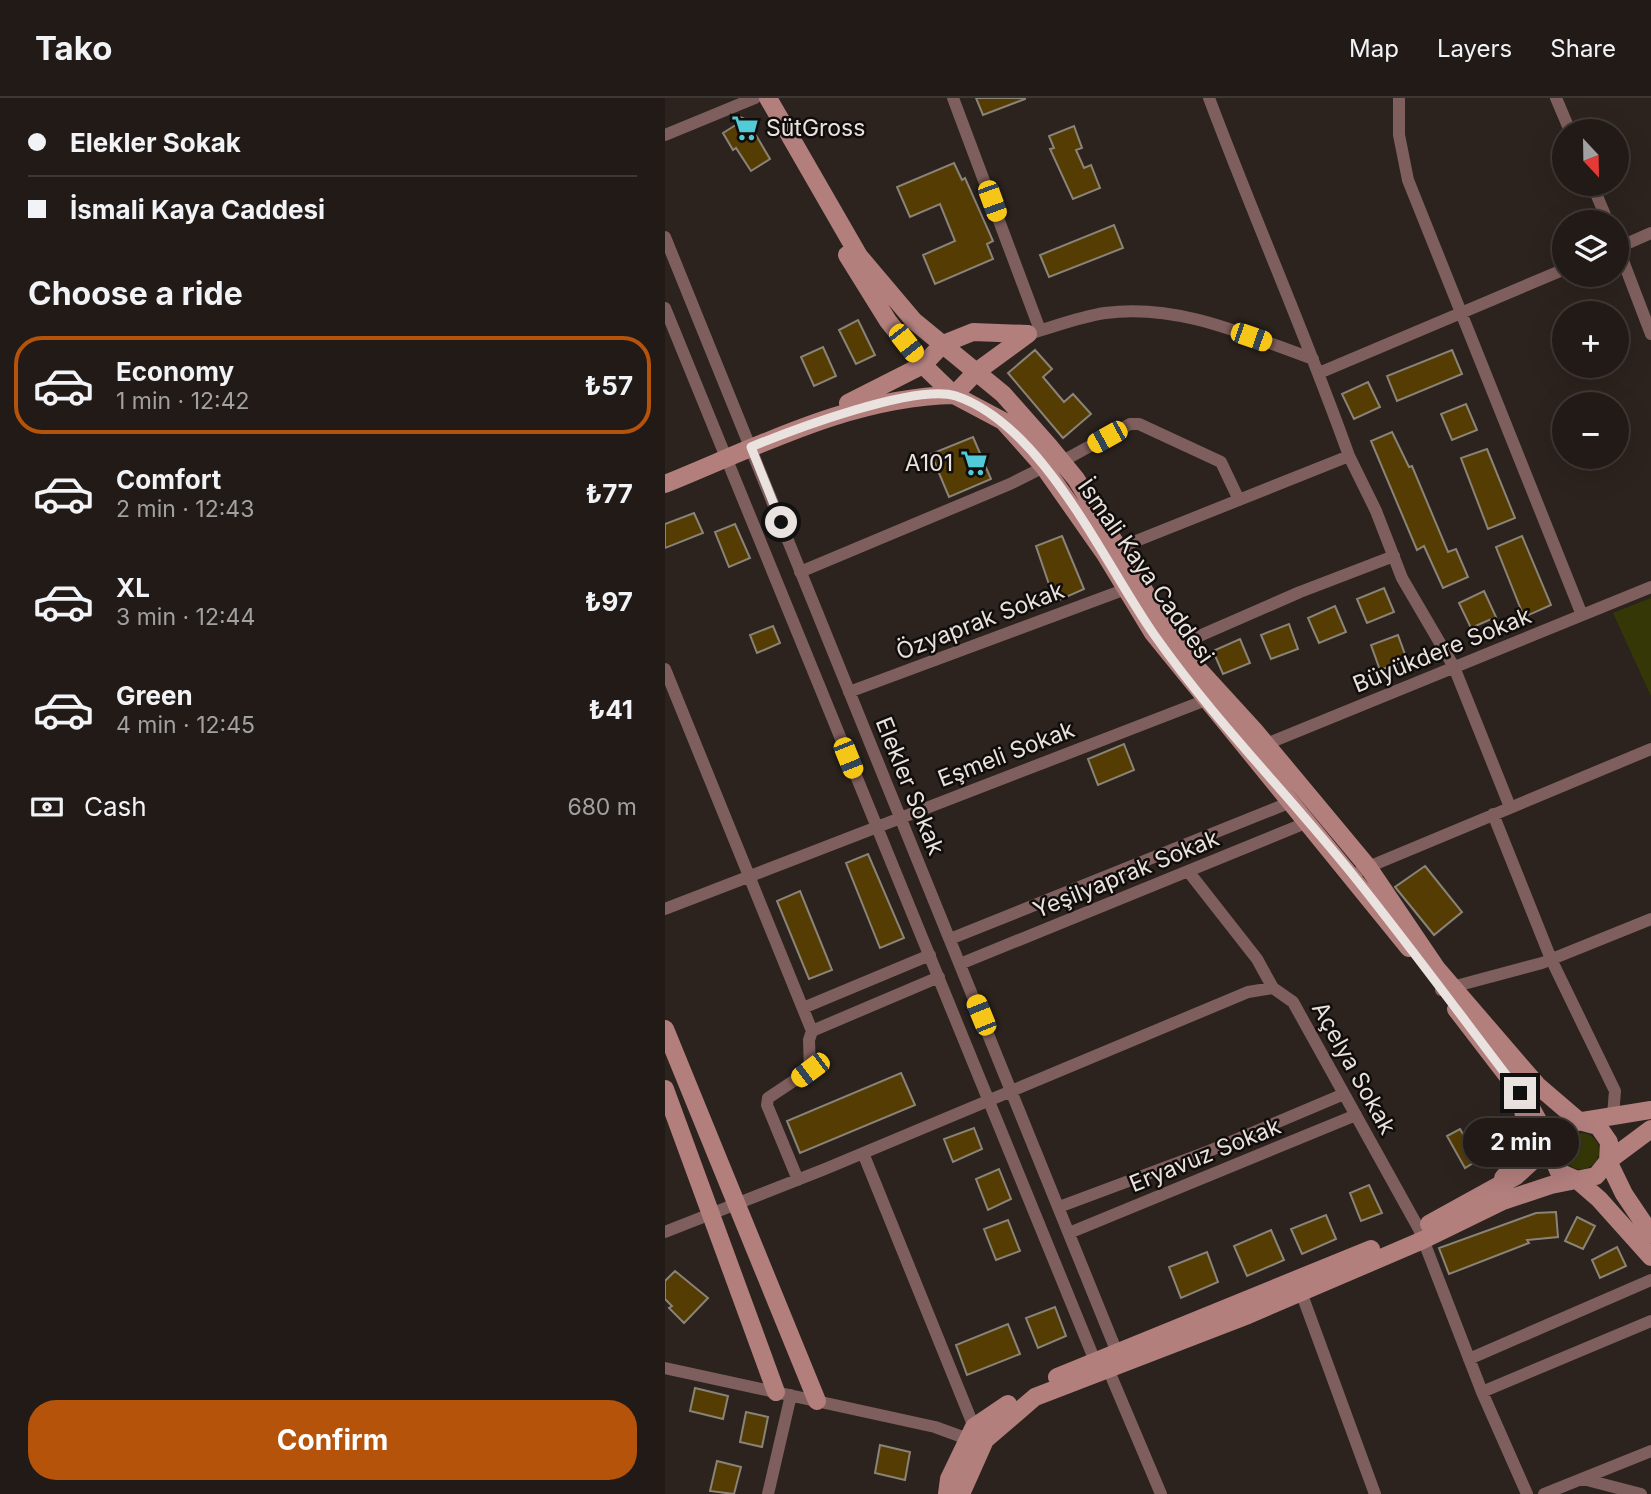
<!DOCTYPE html>
<html lang="en">
<head>
<meta charset="utf-8">
<style>
  body { margin:0; font-family:Inter,sans-serif; background:#2d2723; color:#f1f3f6; height:100vh; display:flex; flex-direction:column; font-size:26px; white-space:nowrap }
  * { box-sizing:border-box; margin:0 }
  p { font-size:23px; color:#a2a1a1 }
  .icon { flex:none; width:38px; height:38px; fill:none; stroke:currentColor; stroke-width:2; stroke-linecap:round; stroke-linejoin:round }
  .map { position:relative; flex:1; overflow:hidden }
  .panel { display:flex; flex-direction:column; background:#211a16; width:665px }
  .panel>* { flex:none }
  .guide { display:grid; align-content:center; height:154px; padding:0 28px; background:#211a16 }
  .needle { width:46px; rotate:158deg }
  .tools { position:absolute; left:887px; top:21px; display:grid; gap:14px }
  .tools a { display:grid; place-items:center; width:77px; height:77px; border-radius:50%; background:#211a16; box-shadow:0 7px 28px #0002,0 0 0 2px #3e3835; font-size:35px }
  .end { position:absolute; width:32px; height:32px; margin:-16px; border:9px solid #e9e2df; background:#111; box-shadow:0 0 0 4px #111 }
  .from { border-radius:50% }
  .bubble { position:absolute; height:49px; border-radius:24px; background:#211a16; box-shadow:0 7px 28px #0002,0 0 0 2px #3e3835; font-size:23px; font-weight:700; line-height:49px; text-align:center }
  .car { position:absolute; width:21px; height:42px; margin:-21px -10px; border-radius:9px; box-shadow:0 0 5px 2px #0007; background:linear-gradient(#f5c518 24%,#345 0 40%,#f5c518 0 76%,#345 0 86%,#f5c518 0) }
  .guide b { display:flex; align-items:center; gap:24px; height:66px; font-size:26px }
  .guide b+b { border-top:2px solid #3e3835 }
  .guide i { width:18px; height:18px; background:#f1f3f6 }
  ul { padding:0; list-style:none }
  li { display:flex; align-items:center; gap:21px; height:98px; margin:0 14px 10px; padding:0 14px; border:4px solid transparent; border-radius:28px }
  li div { flex:1 }
  li b { display:block; font-size:26px }
  li em { font-style:normal; font-weight:700 }
  li.on { border-color:#b45309 }
  li>.icon { width:63px; height:63px; stroke-width:1.5 }
  h2 { padding:0 28px; font-size:32px; line-height:84px }
  .pay { display:flex; align-items:center; gap:18px; height:77px; padding:0 28px; font-size:26px }
  .pay p { margin-inline-start:auto }
  .button { display:flex; gap:14px; margin-top:auto; padding:14px 28px }
  .button a { flex:1; height:80px; border-radius:28px; background:#b45309; color:#fff; font-size:28px; font-weight:700; line-height:80px; text-align:center }
  header { display:flex; align-items:center; gap:42px; box-sizing:border-box; height:98px; padding:0 35px; background:#211a16; border-bottom:2px solid #3e3835 }
  header strong { font-size:33px }
  nav { display:flex; gap:38px; margin-inline-start:auto; font-size:24px }
  main { display:flex; flex:1; min-height:0 }
  .map>svg:first-child { display:block }
</style>
</head>
<body>
<header>
<strong>Tako</strong>
<nav><a>Map</a><a>Layers</a><a>Share</a></nav>
</header>
<main>
<section class="panel">
<div class="guide">
<b><i class="from"></i>Elekler Sokak</b>
<b><i></i>İsmali Kaya Caddesi</b>
</div>
<h2>Choose a ride</h2>
<ul>
<li class="on"><svg class="icon" aria-label="car" viewBox="0 0 24 24"><path d="M5 17H2v-5l4-1 3-4h7l3 4 3 1v5h-3M9 17h6M6 11h13"/><circle cx="7" cy="17" r="2"/><circle cx="17" cy="17" r="2"/></svg><div><b>Economy</b><p>1 min · 12:42</p></div><em>₺57</em></li>
<li><svg class="icon" aria-label="car" viewBox="0 0 24 24"><path d="M5 17H2v-5l4-1 3-4h7l3 4 3 1v5h-3M9 17h6M6 11h13"/><circle cx="7" cy="17" r="2"/><circle cx="17" cy="17" r="2"/></svg><div><b>Comfort</b><p>2 min · 12:43</p></div><em>₺77</em></li>
<li><svg class="icon" aria-label="car" viewBox="0 0 24 24"><path d="M5 17H2v-5l4-1 3-4h7l3 4 3 1v5h-3M9 17h6M6 11h13"/><circle cx="7" cy="17" r="2"/><circle cx="17" cy="17" r="2"/></svg><div><b>XL</b><p>3 min · 12:44</p></div><em>₺97</em></li>
<li><svg class="icon" aria-label="car" viewBox="0 0 24 24"><path d="M5 17H2v-5l4-1 3-4h7l3 4 3 1v5h-3M9 17h6M6 11h13"/><circle cx="7" cy="17" r="2"/><circle cx="17" cy="17" r="2"/></svg><div><b>Green</b><p>4 min · 12:45</p></div><em>₺41</em></li>
</ul>
<div class="pay"><svg class="icon" aria-label="cash" viewBox="0 0 24 24"><path d="M3 7h18v10H3z"/><circle cx="12" cy="12" r="2"/></svg>Cash<p>680 m</p></div>
<div class="button"><a>Confirm</a></div>
</section>
<div class="map">
<svg width="986" height="1396" viewBox="0 0 986 1396">
  <rect width="100%" height="100%" fill="#2c231e"/>
  <path fill="#353806" d="M986,500v98l-38,-83z
    M898 1053a18 18 0 1 1 36 0a18 18 0 1 1-36 0Z"/>
  <path fill="#543c03" stroke="#898378" stroke-width="2" d="M311,0h49v1l-42,16z
    M75,19l7,3 23,39 -19,12 -15,-23 -3,2 -10,-17 16,-10z
    M409,28l8,22 -6,2 8,18 7,-3 9,23 -27,11 -23,-50 4,-1 -5,-12z
    M289,65l8,17 3,-2 28,63 -6,3 6,15 -58,25 -12,-29 32,-14 -15,-37 -30,13 -13,-30z
    M449,127l9,23 -74,29 -9,-22z
    M193,222l17,35 -19,9 -17,-34z
    M158,249l13,29 -22,10 -13,-29z
    M370,252l17,19 -9,8 21,25 9,-8 18,20 -28,24 -55,-65z
    M787,252l10,24 -65,27 -10,-25z
    M703,284l12,25 -26,12 -12,-25z
    M801,306l11,26 -25,10 -11,-26z
    M727,334l17,35 3,-1 36,86 8,-3 12,28 -25,11 -19,-42 -7,4 -46,-109z
    M308,339l18,42 -42,18 -18,-43z
    M822,351l28,69 -27,11 -27,-71z
    M29,415l9,20 -38,15v-24z
    M70,426l15,34 -21,9 -14,-35z
    M397,438l22,53 -29,13 -19,-56z
    M857,438l29,69 -27,12 -28,-70z
    M719,490l10,24 -27,11 -10,-24z
    M819,493l12,26 -25,11 -12,-25z
    M670,508l11,26 -27,11 -11,-25z
    M624,526l9,25 -27,10 -10,-24z
    M108,528l7,17 -23,10 -7,-18z
    M733,537l9,25 -27,10 -9,-25z
    M575,541l10,24 -27,11 -10,-23z
    M459,646l10,26 -36,15 -10,-26z
    M203,756l36,84 -24,10 -34,-85z
    M760,768l37,46 -28,23 -39,-48z
    M135,793l32,79 -23,9 -32,-78z
    M236,975l14,32 -115,48 -13,-32z
    M309,1030l8,21 -29,13 -9,-23z
    M795,1031l18,31 -13,8 -18,-32z
    M334,1071l12,30 -23,11 -12,-31z
    M704,1087l13,28 -21,8 -11,-28z
    M891,1114l2,25 -31,3 2,3 -80,31 -10,-26 97,-35z
    M661,1117l10,24 -34,15 -11,-25z
    M912,1119l18,9 -12,23 -18,-8z
    M343,1122l12,31 -24,9 -12,-31z
    M606,1132l13,30 -37,16 -13,-30z
    M952,1149l9,19 -26,12 -8,-18z
    M542,1154l11,30 -37,16 -12,-31z
    M10,1173l33,27 -24,25 -15,-15 3,-2 -7,-7v-18z
    M390,1209l11,29 -28,12 -12,-30z
    M343,1226l12,30 -53,21 -11,-30z
    M30,1290l33,8 -5,23 -33,-8z
    M81,1314l22,5 -6,30 -22,-5z
    M215,1347l30,7 -5,28 -30,-7z
    M52,1363l24,6 -7,27 -24,-3z"/>
  <g fill="none" stroke-linecap="round" stroke-linejoin="round">
    <path stroke="#7f5f5d" stroke-width="12" d="M288,0l87,232
      M734,0v37l9,45 174,435
      M891,0l14,33
      M0,37l90,-37
      M927,86l16,38
      M0,139l451,1113
      M952,147l34,89
      M952,150l34,-15
      M0,210l430,1053
      M363,236c25,-7 51,-17 77,-21 73,-10 141,22 208,46
      M654,275l246,-104
      M684,358l27,55 26,67 52,89 56,140
      M396,364l69,-38h9l82,38 18,38
      M446,453l238,-95c-43,-121 -95,-238 -140,-358
      M135,474l210,-88 34,-17
      M509,549l126,-55 94,-36
      M0,571l147,362
      M184,594l277,-103
      M594,649l392,-160
      M828,716l58,145 64,132 -2,24
      M696,772l290,-121
      M523,773l69,88 16,29 20,14 126,227 63,163 45,102
      M0,811l541,-209
      M285,841l341,-137
      M295,866l348,-142
      M776,892l101,-27 109,-44
      M138,910l127,-53
      M198,1055l111,274
      M133,1082l-31,-75 1,-7 42,-28 -1,-30 3,-9 127,-54
      M394,1109l150,-56 135,-57
      M0,1134l160,-63 423,-177 25,-4
      M404,1135l287,-118
      M636,1194l74,202
      M804,1261l182,-79
      M441,1266l55,130
      M0,1270l270,59 33,12
      M817,1294l169,-71
      M918,1381l58,15
      M103,1396l23,-99
      M879,1396l107,-43"/>
    <path stroke="#b27f7d" stroke-width="18" d="M103,0l91,158 55,65 89,73 46,52 27,33 82,134 32,47 64,70 114,137 69,102 100,116 42,36 19,5 11,16 -1,19 -12,15 -45,9 -48,16 -80,39 -175,75 -213,82 -50,43 -24,54
      M182,157l41,66 35,44 31,30 49,26 41,46 61,87 48,79 256,315
      M183,305l75,-38 20,-21 30,-12 55,2
      M0,386c94,-38 186,-87 289,-89l22,-23 52,-38
      M791,911l73,95 22,40
      M0,931l152,372
      M0,991l111,303
      M986,1012l-81,13 -15,12 -4,19 8,18 18,8 22,19 52,58
      M943,1063l16,33 27,40
      M943,1063l43,-32
      M838,1080c22,-21 27,-54 16,-81
      M764,1126l87,-48 35,-32
      M392,1279l314,-128
      M282,1396l2,-15 25,-52 34,-23"/>
  </g>
  <g fill="none" stroke-linecap="round" stroke-linejoin="round">
    <path stroke="#e9e2df" stroke-width="9" d="M116,424l-30,-75c41,-17 165,-64 205,-51 87,29 147,165 197,237 60,86 135,161 200,242 57,71 111,145 167,218"/>
  </g>
  <defs>
    <symbol id="supermarket-bare" viewBox="-9 -9 18 18"><path d="M-6-5.5h2.5l.6 2H6L4.5 2H-2.5L-4.4-4H-6ZM-1.5 3.2a1.3 1.3 0 1 0 .1 0ZM3 3.2a1.3 1.3 0 1 0 .1 0Z" fill="#52cbd8" stroke="#110d0b" stroke-width="2.5" paint-order="stroke"/></symbol>
  </defs>
  <g fill-rule="evenodd">
    <use href="#supermarket-bare" x="61" y="11" width="38" height="38"/>
    <use href="#supermarket-bare" x="290" y="346" width="38" height="38"/>
  </g>
  <g text-anchor="middle" stroke-width="5" stroke-linejoin="round" paint-order="stroke">
    <g font-size="23" fill="#e9e2df" stroke="#110d0b" text-anchor="start">
      <text x="101" y="38">SütGross</text>
      <text x="288" y="373" text-anchor="end">A101</text>
    </g>
    <g font-size="23" fill="#e9e2df" stroke="#110d0b">
      <text transform="translate(481 473) rotate(55)" y="8">İsmali Kaya Caddesi</text>
      <text transform="translate(315 523) rotate(-21)" y="8">Özyaprak Sokak</text>
      <text transform="translate(777 552) rotate(-22)" y="8">Büyükdere Sokak</text>
      <text transform="translate(341 656) rotate(-21)" y="8">Eşmeli Sokak</text>
      <text transform="translate(245 688) rotate(68)" y="8">Elekler Sokak</text>
      <text transform="translate(461 776) rotate(-22)" y="8">Yeşilyaprak Sokak</text>
      <text transform="translate(689 970) rotate(61)" y="8">Açelya Sokak</text>
      <text transform="translate(540 1057) rotate(-22)" y="8">Eryavuz Sokak</text>
    </g>
  </g>
</svg>
<div class="tools">
<a><svg class="needle" viewBox="-14 -14 28 28"><path d="M0-13l5 13h-10z" fill="#e53935"/><path d="M0 13l5-13h-10z" fill="#a2a1a1"/></svg></a>
<a><svg class="icon" aria-label="layers" viewBox="0 0 24 24"><path d="M12 4l9 5-9 5-9-5zM3 14l9 5 9-5"/></svg></a>
<a>+</a>
<a>−</a>
</div>
<i class="end from" style="left:116px;top:424px"></i>
<i class="end" style="left:855px;top:995px"></i>
<div class="bubble" style="left:798px;top:1020px;width:116px">2 min</div>
<i class="car" style="left:327px;top:103px;rotate:160deg"></i>
<i class="car" style="left:586px;top:239px;rotate:109deg"></i>
<i class="car" style="left:241px;top:245px;rotate:142deg"></i>
<i class="car" style="left:442px;top:339px;rotate:241deg"></i>
<i class="car" style="left:183px;top:660px;rotate:158deg"></i>
<i class="car" style="left:316px;top:917px;rotate:338deg"></i>
<i class="car" style="left:145px;top:972px;rotate:233deg"></i>
</div>
</main>
</body>
</html>
